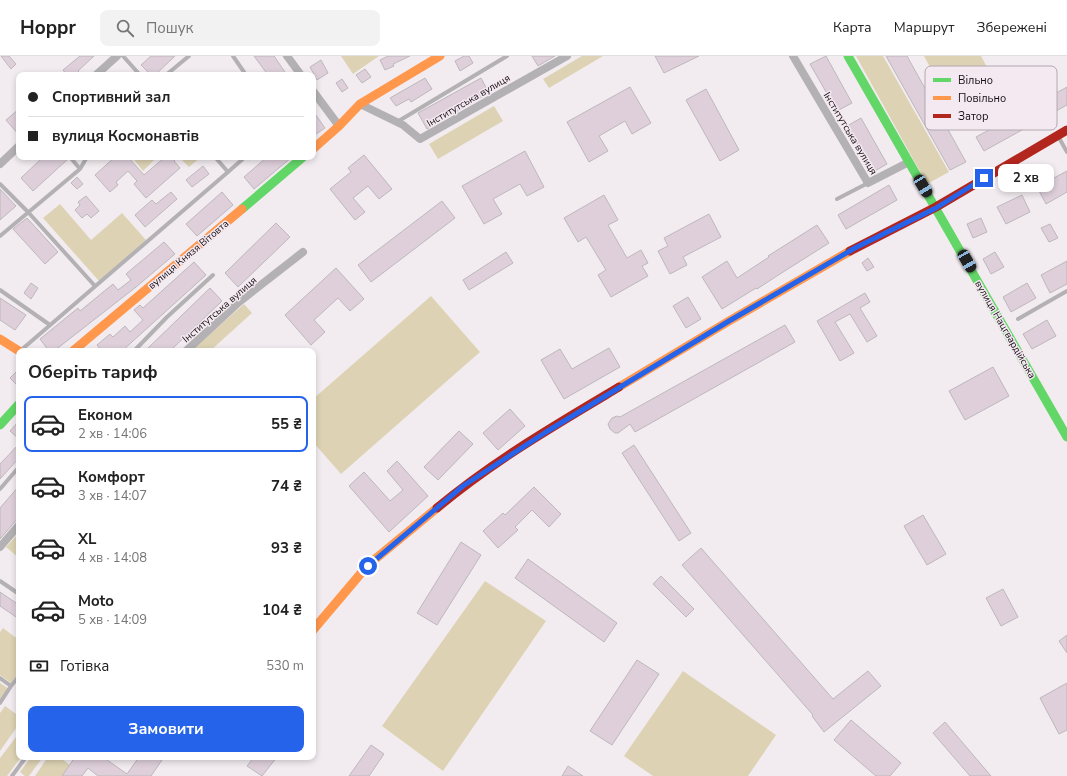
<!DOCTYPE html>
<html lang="uk">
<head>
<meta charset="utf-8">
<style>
  body { margin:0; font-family:"Nunito Sans",sans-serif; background:#f2f2f2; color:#222; height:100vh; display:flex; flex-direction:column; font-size:15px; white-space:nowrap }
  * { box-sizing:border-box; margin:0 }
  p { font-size:13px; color:#767676 }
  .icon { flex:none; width:22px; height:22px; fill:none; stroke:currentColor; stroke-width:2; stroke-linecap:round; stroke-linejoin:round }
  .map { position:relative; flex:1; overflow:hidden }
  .details { position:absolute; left:16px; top:292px; width:300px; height:412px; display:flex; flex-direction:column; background:#fff; border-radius:8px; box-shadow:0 2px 6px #0003 }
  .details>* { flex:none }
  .banner { position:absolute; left:16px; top:16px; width:300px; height:88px; border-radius:8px; box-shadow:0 2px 6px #0003; display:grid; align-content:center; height:88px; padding:0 12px; background:#fff }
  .end { position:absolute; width:18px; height:18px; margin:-9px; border:5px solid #2563eb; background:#fff; box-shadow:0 0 0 2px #fff }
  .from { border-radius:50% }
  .bubble { position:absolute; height:28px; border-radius:8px; background:#fff; box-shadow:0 2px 6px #0003; font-size:13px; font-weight:700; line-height:28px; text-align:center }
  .car { position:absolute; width:12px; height:24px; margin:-12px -6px; border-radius:5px; box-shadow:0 0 3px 1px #0007; background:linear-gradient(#222 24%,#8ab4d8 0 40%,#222 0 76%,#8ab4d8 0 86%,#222 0) }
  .banner b { display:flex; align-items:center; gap:14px; height:38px; font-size:15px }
  .banner b+b { border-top:1px solid #e0e0e0 }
  .banner i { width:10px; height:10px; background:#222 }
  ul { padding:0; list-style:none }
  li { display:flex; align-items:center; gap:12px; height:56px; margin:0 8px 6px; padding:0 4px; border:2px solid transparent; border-radius:8px }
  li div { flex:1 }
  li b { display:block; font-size:15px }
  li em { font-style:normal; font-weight:700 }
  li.active { border-color:#2563eb }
  li>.icon { width:36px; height:36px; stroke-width:1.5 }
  h2 { padding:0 12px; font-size:18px; line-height:48px }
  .pay { display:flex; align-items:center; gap:10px; height:44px; padding:0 12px; font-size:15px }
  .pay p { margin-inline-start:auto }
  .cta { display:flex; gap:8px; margin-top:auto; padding:8px 12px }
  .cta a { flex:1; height:46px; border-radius:8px; background:#2563eb; color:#fff; font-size:16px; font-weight:700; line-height:46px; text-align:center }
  header { display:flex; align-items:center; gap:24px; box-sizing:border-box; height:56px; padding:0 20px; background:#fff; border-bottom:1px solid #e0e0e0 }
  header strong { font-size:19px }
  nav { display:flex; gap:22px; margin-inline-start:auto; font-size:14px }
  .search { width:280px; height:36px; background:#f2f2f2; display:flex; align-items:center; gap:10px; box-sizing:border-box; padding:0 14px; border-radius:8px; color:#767676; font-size:15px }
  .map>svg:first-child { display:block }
</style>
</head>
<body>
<header>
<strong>Hoppr</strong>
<div class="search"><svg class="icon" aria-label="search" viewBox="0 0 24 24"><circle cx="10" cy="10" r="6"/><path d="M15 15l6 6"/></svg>Пошук</div>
<nav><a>Карта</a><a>Маршрут</a><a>Збережені</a></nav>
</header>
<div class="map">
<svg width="1067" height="720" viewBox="0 0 1067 720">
  <rect width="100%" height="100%" fill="#f2ecf0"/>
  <path fill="#ddd3b4" d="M341,0h38l-26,18z
    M582,0h21l-54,32 -6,-9z
    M856,0h27l66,116 -22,12z
    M924,0h57l25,47 -44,23z
    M494,50l9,15 -65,38 -9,-15z
    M132,101h25l-14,14z
    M179,101h22l-12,10z
    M60,148l31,36 31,-27 24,27 -47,41 -56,-63z
    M431,240l49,56 -139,122 -28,-32v-43z
    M244,248l8,9 -42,38h-19z
    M19,477v25l-13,-11z
    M485,525l61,40 -103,150 -61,-45z
    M3,572l16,12v32l-8,11 -11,-8v-43z
    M683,615l93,64 -28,41h-95l-29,-20z
    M0,627l9,6 -9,14z
    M5,650l14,10v8l-19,27v-38z
    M19,677v24h2l-14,19h-7v-18z
    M31,701h12l-14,19h-4l-5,-4z
    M48,701h11l11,8 -8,11h-27z"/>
  <path fill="#decfda" stroke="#bdb8bb" d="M1,0h8l7,8 -5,5z
    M80,0h14l-16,15 4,4h-15l-4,-5z
    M151,0h24l-20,19h-4l-10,-10z
    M254,0h20l13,19h-19z
    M388,0h22l-17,8 1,2 -9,4 -5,-10z
    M464,0h5l4,7 -13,8 -5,-10z
    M532,0h23l-17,10z
    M655,0h44l-35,17z
    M826,0l26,47 -15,8 -27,-47z
    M886,0h21l59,106 -16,8z
    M321,4l7,13 -11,7 -7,-13z
    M365,13l6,8 -9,6 -6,-8z
    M425,22l7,11 -21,13 -2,-3 -13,7 -6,-8z
    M481,22l8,15 -62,36 -9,-16z
    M342,23l6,9 -6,4 -6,-9z
    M630,31l21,36 -19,11 -7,-13 -26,15 9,15 -19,11 -22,-40z
    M1067,31v18l-83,46 -8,-14z
    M706,33l33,61 -19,11 -34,-61z
    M19,53v26l-13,-15z
    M313,55l12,17 -12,8z
    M861,62l26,46 -14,8 -26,-46z
    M525,95l19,36 -17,9 -7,-12 -27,15 9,15 -18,10 -22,-38z
    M364,99l28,34 -13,10 -11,-13 -15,12 12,14 -10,8 -25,-31 21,-17 -3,-4z
    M43,101h24l1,2 -35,32 -12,-13z
    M115,101h13l16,18 21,-18h13l-4,4 6,7 -34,30 -12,-14 3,-3 -9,-10 -12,11 2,3 -8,7 -15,-17z
    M267,101h25l-38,32 -10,-12z
    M203,110l6,8 -17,13 -6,-7z
    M1067,115v21l-21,12 -9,-17z
    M77,121l6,7 -6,5 -6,-6z
    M889,129l8,15 -51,29 -8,-14z
    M0,133l16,17 -16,14z
    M171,136l6,7 -32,28 -10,-12 17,-15 4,4z
    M222,136l11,13 -36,31 -11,-12z
    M604,139l14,25 -10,5 19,33 14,-8 7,13 -6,3 6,10 -37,21 -13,-22 8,-5 -20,-33 -8,5 -14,-24z
    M1022,139l8,17 -24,12 -9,-17z
    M86,140l13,15 -8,7 -4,-4 -5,4 -7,-8 5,-5 -2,-3z
    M442,145l13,17 -84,64 -13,-17z
    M709,158l12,23 -38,20 4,8 -17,9 -12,-23 10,-5 -4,-8z
    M27,162l31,34 -13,12 -32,-35z
    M981,162l6,14 -14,6 -6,-14z
    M276,167l14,14 -52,50 -13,-14z
    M1050,168l8,14 -9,4 -8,-14z
    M817,169l12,18 -49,31 -23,15 -1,-1 -34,21 -20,-32 25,-16 10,17 32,-21 -1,-1z
    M164,186l11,12 -39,33 -82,64h-5l-9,-12 38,-31 2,3 33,-27 5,6 13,-10 -5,-6z
    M506,196l7,11 -44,27 -6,-10z
    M995,196l9,15 -13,7 -8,-15z
    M868,202l6,9 -7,4 -5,-8z
    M1067,205v23l-17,9 -9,-18z
    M194,206l12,13 -84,76h-20l-5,-6 13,-11 3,3 12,-11 5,6 13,-12 -9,-10 6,-5 3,3z
    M336,212l28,31 -14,12 -12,-13 -24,22 11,12 -14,13 -26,-30z
    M31,227l7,5 -7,11 -7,-6z
    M1027,227l9,15 -25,14 -8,-15z
    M210,232l12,13 -52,50h-25z
    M865,237l5,9 -10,6 17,28 -10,6 -17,-28 -15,8 19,31 -14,8 -23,-40z
    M688,241l13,22 -15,9 -13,-22z
    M0,242l26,17 -11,15 -15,-10z
    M1047,264l9,16 -24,13 -9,-15z
    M785,269l10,17 -160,90 -5,-8 -12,9h-3l-5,-4 -2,-5 4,-6 5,-2 3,1z
    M609,292l11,19 -56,32 -23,-39 19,-11 12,20z
    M993,311l16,29 -44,24 -16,-29z
    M19,313v18l-9,-9z
    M510,353l15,17 -27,24 -15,-17z
    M19,365v18l-9,-8z
    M459,375l14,13 -35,36 -14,-13z
    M19,388v14l-19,21v-15z
    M634,389l57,88 -12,8 -57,-88z
    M397,405l31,35 -39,36 -40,-46 15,-14 26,29 13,-11 -16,-19z
    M19,430v31l-19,22v-31z
    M534,431l27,27 -12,13 -17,-17 -17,17 3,3 -20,18 -15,-17 20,-18 2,2z
    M923,459l23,39 -19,11 -23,-39z
    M461,486l20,13 -44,70 -20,-12z
    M701,492l132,151 35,-28 13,15 -57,46 -12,-16 1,-1 -131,-150z
    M528,503l89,64 -13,19 -89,-64z
    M661,520l33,33 -8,8 -33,-33z
    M1003,533l15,28 -17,9 -15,-28z
    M0,536l19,13v14l-19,-13z
    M1067,579v18l-8,-12z
    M637,604l22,14 -47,71 -22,-14z
    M1067,627v47l-8,4 -19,-36z
    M851,664l50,43 -11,13h-14l-42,-36z
    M945,666l46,54h-21l-37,-43z
    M371,689l13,9 -15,22h-20z
    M75,701h28l24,17 12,-17h25l-13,19h-53l-10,-8 -6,8h-20z
    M254,701h23l-15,19 -15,-10z
    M568,710l15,10h-21z"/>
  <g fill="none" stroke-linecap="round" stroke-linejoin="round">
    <path stroke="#b4b1b4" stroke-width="4" d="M123,0l17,19
      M233,0l13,19
      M166,19l23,-19
      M397,66l110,-66
      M1058,80l9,16
      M70,101l10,12
      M228,116l17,-15
      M0,128l28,28 67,74
      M837,143l31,-16
      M0,180l80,-67 7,-12
      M0,234l50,35
      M1018,263l49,-28
      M20,295l208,-179 -13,-15
      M134,295l33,-34 46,-42
      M0,433l19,-22
      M0,525l19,13
      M0,622l11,8 -11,17
      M11,630l8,-10
      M12,720l14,-19"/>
    <path stroke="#b4b1b4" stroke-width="8" d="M287,0l14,19
      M793,0l75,127 41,-21
      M96,19l21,-19
      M313,35l26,35
      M360,48l43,21 17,14 147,-83
      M0,108l19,-18
      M186,295l53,-49 64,-50
      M0,491l19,-22"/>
    <path stroke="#63d668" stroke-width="9" d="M848,0l219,381
      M242,153l61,-52
      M0,369l19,-21"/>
    <path stroke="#ff974d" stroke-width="9" d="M313,93l26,-23 21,-22 80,-48
      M0,283l19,12
      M73,295l169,-142
      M619,331l110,-66 121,-70
      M313,574l55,-65 69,-57"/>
    <path stroke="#b3261e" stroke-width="9" d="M850,195l86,-44 131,-77
      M437,452c56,-47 120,-84 182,-121"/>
  </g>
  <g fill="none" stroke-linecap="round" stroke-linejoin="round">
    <path stroke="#2563eb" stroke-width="5" d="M368,510l95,-80 83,-54 183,-111 76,-44 50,-29 81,-40 48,-30"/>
  </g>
  <g text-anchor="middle" stroke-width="3" stroke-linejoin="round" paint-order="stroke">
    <g font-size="10" fill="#130f12" stroke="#f5e9f1">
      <text transform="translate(468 44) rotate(-30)" y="4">Інститутська вулиця</text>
      <text transform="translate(851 77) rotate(59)" y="4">Інститутська вулиця</text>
      <text transform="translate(188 198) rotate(-40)" y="4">вулиця Князя Вітовта</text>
      <text transform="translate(219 253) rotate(-41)" y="4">Інститутська вулиця</text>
      <text transform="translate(1006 273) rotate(60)" y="4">вулиця Нацгвардійська</text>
    </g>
  </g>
  <rect x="925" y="10" width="132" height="64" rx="6" fill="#f5e9f1" stroke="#b1a8ae" stroke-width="1"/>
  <rect x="933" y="22" width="18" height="4" fill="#63d668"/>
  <rect x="933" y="40" width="18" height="4" fill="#ff974d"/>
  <rect x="933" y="58" width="18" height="4" fill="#b3261e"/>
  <g font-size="11" fill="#130f12">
    <text x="958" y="28">Вільно</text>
    <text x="958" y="46">Повільно</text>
    <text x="958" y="64">Затор</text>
  </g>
</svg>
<i class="end from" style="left:368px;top:510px"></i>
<i class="end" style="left:984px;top:122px"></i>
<div class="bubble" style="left:998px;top:108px;width:56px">2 хв</div>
<i class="car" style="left:923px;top:130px;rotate:149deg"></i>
<i class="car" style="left:967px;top:205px;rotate:150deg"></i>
<div class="banner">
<b><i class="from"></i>Спортивний зал</b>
<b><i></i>вулиця Космонавтів</b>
</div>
<section class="details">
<h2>Оберіть тариф</h2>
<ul>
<li class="active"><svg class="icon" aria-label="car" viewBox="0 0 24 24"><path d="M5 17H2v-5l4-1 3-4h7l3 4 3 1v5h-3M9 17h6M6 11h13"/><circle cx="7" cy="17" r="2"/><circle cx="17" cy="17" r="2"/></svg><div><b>Економ</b><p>2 хв · 14:06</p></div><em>55 ₴</em></li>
<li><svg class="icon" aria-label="car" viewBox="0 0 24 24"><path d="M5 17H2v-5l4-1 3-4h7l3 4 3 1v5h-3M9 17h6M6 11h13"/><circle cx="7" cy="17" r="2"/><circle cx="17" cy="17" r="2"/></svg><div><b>Комфорт</b><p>3 хв · 14:07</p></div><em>74 ₴</em></li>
<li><svg class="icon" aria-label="car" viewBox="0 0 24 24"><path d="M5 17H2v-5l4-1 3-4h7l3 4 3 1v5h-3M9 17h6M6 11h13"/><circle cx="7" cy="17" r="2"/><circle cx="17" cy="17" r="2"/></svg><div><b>XL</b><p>4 хв · 14:08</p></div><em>93 ₴</em></li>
<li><svg class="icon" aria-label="car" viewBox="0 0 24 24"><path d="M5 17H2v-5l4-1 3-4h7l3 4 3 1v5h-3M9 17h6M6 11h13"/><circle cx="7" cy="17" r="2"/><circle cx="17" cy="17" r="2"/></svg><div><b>Moto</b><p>5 хв · 14:09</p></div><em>104 ₴</em></li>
</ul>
<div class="pay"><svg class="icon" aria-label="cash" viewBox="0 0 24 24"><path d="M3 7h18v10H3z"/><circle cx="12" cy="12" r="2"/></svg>Готівка<p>530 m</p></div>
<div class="cta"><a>Замовити</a></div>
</section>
</div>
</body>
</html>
